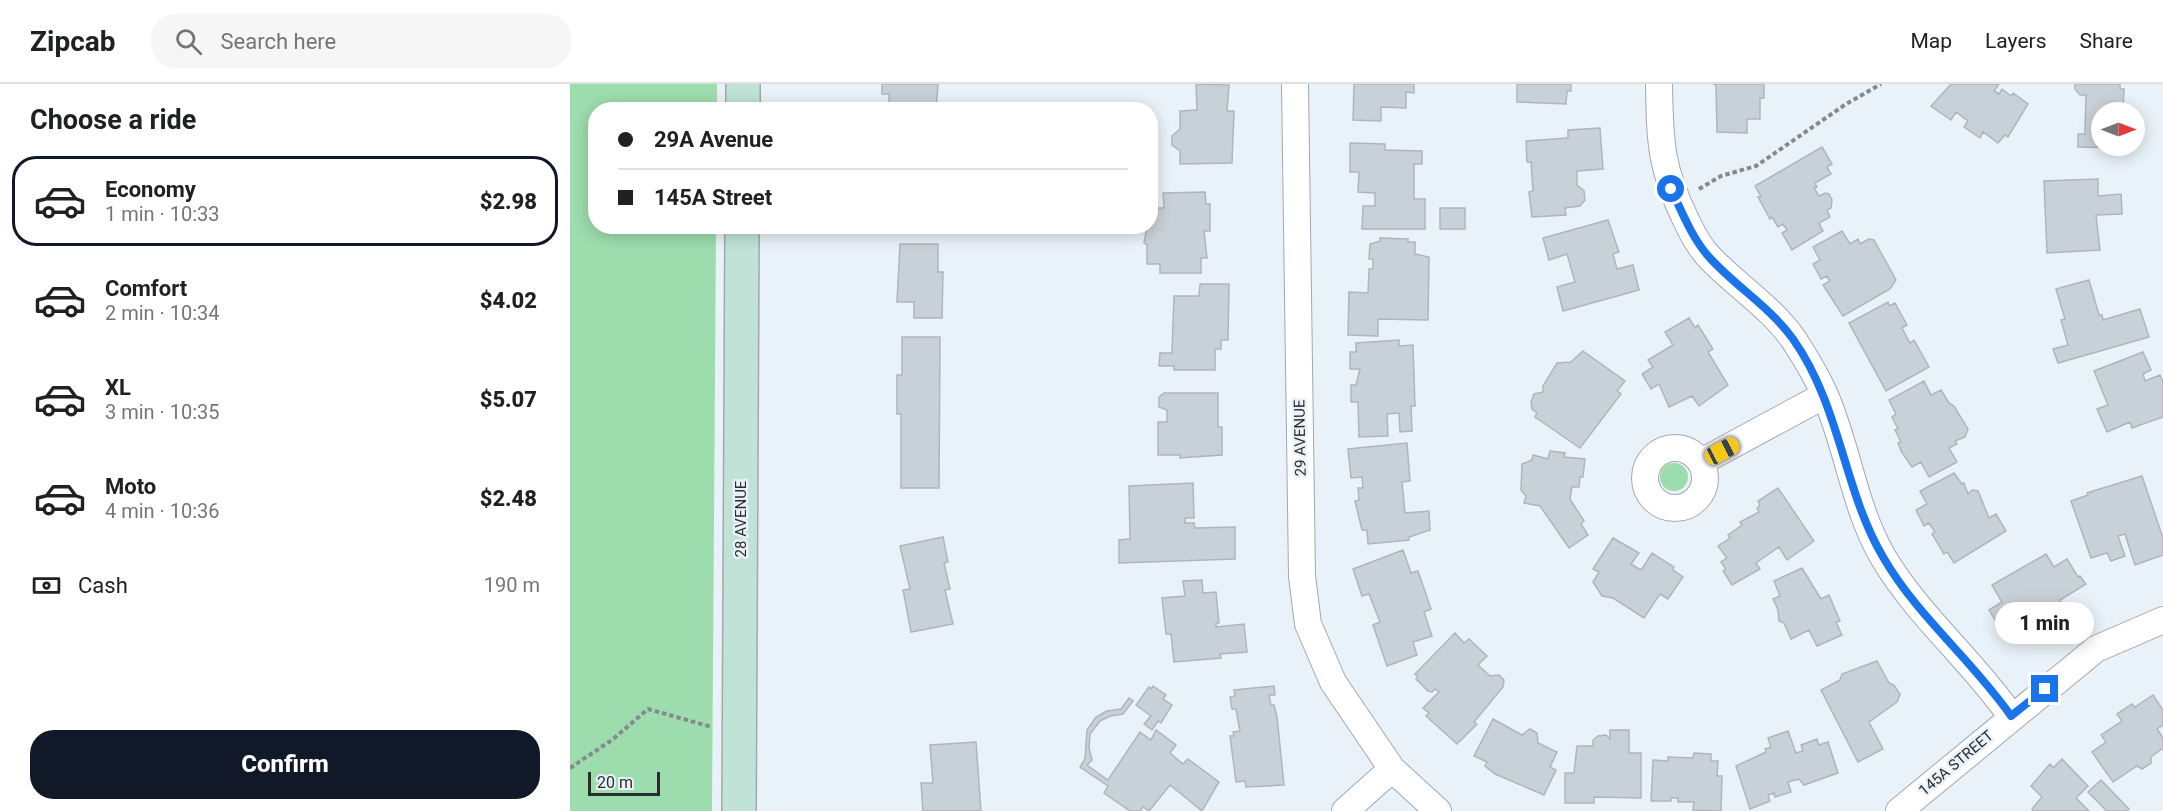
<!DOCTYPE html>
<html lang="en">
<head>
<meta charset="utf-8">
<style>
  body { margin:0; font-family:Roboto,sans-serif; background:#f6f6f6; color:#202124; height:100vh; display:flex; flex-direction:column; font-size:22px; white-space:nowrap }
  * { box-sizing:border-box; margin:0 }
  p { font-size:20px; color:#757577 }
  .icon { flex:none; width:33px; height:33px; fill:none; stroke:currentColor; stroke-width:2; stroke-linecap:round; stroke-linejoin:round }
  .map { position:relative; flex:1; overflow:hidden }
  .drawer { display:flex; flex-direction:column; background:#fff; width:570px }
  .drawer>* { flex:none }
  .guide { position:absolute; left:18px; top:18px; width:570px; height:132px; border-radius:24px; box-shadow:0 3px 15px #0003; display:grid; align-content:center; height:132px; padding:0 30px; background:#fff }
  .needle { width:39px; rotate:90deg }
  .fabs { position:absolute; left:1521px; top:18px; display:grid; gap:12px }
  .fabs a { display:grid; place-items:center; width:54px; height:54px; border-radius:50%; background:#fff; box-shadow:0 3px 15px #0003; font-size:30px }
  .scale { position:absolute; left:18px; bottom:15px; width:72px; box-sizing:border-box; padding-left:6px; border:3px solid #2a2d30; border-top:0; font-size:16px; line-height:21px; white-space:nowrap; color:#2a2d30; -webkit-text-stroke:4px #eaf2f9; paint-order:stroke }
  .end { position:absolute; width:27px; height:27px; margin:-14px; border:8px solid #1a73e8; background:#fff; box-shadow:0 0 0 3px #fff }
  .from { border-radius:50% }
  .bubble { position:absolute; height:42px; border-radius:21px; background:#fff; box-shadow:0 3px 15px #0003; font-size:20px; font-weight:800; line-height:42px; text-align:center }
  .car { position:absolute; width:18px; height:36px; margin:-18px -9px; border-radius:8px; box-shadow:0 0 4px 2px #0007; background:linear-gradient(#f5c518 24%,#345 0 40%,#f5c518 0 76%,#345 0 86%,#f5c518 0) }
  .guide b { display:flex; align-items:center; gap:21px; height:57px; font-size:22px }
  .guide b+b { border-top:2px solid #e0e0e0 }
  .guide i { width:15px; height:15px; background:#202124 }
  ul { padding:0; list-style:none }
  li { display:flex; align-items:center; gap:18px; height:90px; margin:0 12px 9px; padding:0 18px; border:3px solid transparent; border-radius:24px }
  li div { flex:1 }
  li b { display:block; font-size:22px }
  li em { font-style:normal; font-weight:800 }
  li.current { border-color:#111827 }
  li>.icon { width:54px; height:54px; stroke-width:1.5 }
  h2 { padding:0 30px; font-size:27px; line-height:72px }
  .pay { display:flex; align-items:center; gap:15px; height:66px; padding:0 30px; font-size:22px }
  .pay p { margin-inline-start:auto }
  .primary-button { display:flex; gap:12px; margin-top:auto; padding:12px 30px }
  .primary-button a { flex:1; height:69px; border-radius:24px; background:#111827; color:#fff; font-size:24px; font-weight:800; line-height:69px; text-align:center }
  header { display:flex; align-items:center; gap:36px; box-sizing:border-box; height:84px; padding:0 30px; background:#fff; border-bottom:2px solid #e0e0e0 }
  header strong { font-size:28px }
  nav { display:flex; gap:33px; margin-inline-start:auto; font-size:21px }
  .search { width:420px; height:54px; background:#f6f6f6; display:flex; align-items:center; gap:15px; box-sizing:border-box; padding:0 21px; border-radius:24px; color:#757577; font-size:22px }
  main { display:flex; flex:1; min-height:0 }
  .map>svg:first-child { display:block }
</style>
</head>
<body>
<header>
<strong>Zipcab</strong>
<div class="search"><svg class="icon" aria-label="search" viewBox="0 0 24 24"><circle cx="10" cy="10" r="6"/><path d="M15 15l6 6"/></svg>Search here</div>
<nav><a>Map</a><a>Layers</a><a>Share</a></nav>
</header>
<main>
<section class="drawer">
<h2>Choose a ride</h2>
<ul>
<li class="current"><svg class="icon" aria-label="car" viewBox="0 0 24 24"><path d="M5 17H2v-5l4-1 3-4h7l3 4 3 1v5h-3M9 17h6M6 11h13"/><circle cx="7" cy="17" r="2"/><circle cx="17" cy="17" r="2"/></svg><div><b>Economy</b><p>1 min · 10:33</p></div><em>$2.98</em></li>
<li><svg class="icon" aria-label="car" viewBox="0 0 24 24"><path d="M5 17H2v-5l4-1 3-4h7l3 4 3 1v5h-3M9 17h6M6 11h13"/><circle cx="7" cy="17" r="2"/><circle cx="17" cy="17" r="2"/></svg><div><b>Comfort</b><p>2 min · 10:34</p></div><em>$4.02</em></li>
<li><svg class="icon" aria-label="car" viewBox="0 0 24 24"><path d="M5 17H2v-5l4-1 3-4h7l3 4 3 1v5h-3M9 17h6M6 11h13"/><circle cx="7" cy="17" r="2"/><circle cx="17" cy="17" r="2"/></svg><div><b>XL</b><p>3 min · 10:35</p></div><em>$5.07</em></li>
<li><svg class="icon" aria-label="car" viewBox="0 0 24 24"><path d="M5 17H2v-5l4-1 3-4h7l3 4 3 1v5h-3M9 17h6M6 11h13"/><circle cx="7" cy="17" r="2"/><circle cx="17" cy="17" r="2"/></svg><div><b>Moto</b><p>4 min · 10:36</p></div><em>$2.48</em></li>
</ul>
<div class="pay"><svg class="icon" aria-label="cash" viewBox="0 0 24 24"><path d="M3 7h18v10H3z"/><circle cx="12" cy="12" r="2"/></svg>Cash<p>190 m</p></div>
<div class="primary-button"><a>Confirm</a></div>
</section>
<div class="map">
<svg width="1593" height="727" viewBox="0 0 1593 727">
  <rect width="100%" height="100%" fill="#eaf2f9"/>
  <path fill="#9ddcad" d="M0,0h147v25l-121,1v116l120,1 -4,584h-142z
    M1090 393a14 14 0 1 1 28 0a14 14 0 1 1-28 0Z"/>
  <path fill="#c9d1d8" stroke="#aeb5bc" stroke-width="1.5" d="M312,0h56l-2,26h-47v-16h-7z
    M626,0l33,1 -2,26h7l-2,52 -52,1v-13l-8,-6v-9l8,-7v-18l17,-1z
    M784,0h60v9l-8,-1v16l-25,-1v14l-28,-1z
    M947,0h54v7h-4l-1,13 -49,-2z
    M1143,0h51v14h-4v21h-13v14l-30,-1 -1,-47z
    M1381,0h48l-5,7 5,3 3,-5 9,7 2,-3 15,11 -20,33 -3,-2 -7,8 -15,-11 -3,6 -16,-11 4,-6 -12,-9 -5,8 -20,-14z
    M1505,0h45v5h4l-1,23h-21v34h25v2l-49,-1v-13h7l1,-39h-6l-5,-6z
    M1030,44l3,41 -26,2v14l7,6 1,9 -5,6 -15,2 1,7 -34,2 -3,-25 4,-1 -2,-29h-4l-1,-21 42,-3v-8z
    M780,59l35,1v6l37,1v13h-8v35h11v30h-63l1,-23h12v-13l-17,-1 1,-20h-9z
    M1252,63l10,17 -5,3 4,7 -16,9 2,4 -3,1 5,8 6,-3 4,1 3,6 -1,8 -4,2 3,7 -11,6 4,8 -31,19 -10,-17 5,-3 -4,-6 -5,3 -6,-10 -2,2 -12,-22 3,-1 -6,-10z
    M1528,95v17l23,-2 1,20 -26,1 4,35 -53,3 -3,-72z
    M635,108l1,12h4v27h-6l3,27h-6v15h-41v-9h-13v-19l-3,-2 3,-17h3v-18h14l-1,-15z
    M870,124h25v21h-25z
    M1038,136l11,32 -6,2 4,15 16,-4 6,25 -76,21 -6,-24 18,-5 -8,-28 -18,6 -6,-22z
    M1272,147l8,13 8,-5 2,5 9,-5 5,1 22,40 -6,9 -47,27 -20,-31 7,-4 -3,-5 -6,3 -8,-15 7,-4 -7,-13z
    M810,154l28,1v3h7v12l14,3 -1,63 -50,-1v17l-30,-1 1,-43 19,1 1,-21v-3h4v-10h-4l1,-15 10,-3z
    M330,160h38v28h5l-1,46h-28v-16h-17z
    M1519,196l10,35h3l1,5 37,-11 9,28 -91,26 -5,-14 15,-4 -7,-25 4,-1 -9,-30z
    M630,200h29l-1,56h-7v9h-6v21h-41v-4h-15l1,-13h12l2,-57h25z
    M1318,218l1,4 6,-3 12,22 -5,3 8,15 4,-3 15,27 -43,24 -37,-68z
    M1119,234l6,10 3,-3 15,24 -5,3 20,33 -29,21 -7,-10 -23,11 -10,-23 -8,5 -9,-15 11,-7 -5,-7 25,-15 -8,-13z
    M332,253h38l-1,151h-38v-74h-4v-39h5z
    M829,256v6l14,-1 2,61h-4l1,25 -12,1 -1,-19 -12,1 1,22 -29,1 -1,-35h-7v-17h5l4,-16h-10v-17h6v-9z
    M1013,267l42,30 -8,10 4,3 -41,54 -45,-31 2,-4 -5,-4 -1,-7 3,-8 9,-2v-6l14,-23 14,-1z
    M1573,268l8,18 -8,4 2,7 15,-6 3,7v35l-31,11 -2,-6 -23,10 -10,-23 11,-4 -14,-34z
    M1354,297l7,14 10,-5 8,13 5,3 14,23 -3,8 -10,4 2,3 -8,4 8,14 -28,15 -8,-15 -9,5 -11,-16 -3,-8 3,-1 -6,-12 3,-1 -6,-12 4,-3 -7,-14z
    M594,309h54v34h4v28l-42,3v-3h-22v-33h9v-12l-8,-3v-10z
    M837,359l3,38 -8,1 3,31 24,-2 1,19 -21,7v3l-41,4 -1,-14h-5l-7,-29 4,-1 -1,-12h5l-1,-11 -11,1 -3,-29z
    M980,367l15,2 -1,4 21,2 -2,18h-3l-1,10h-7l-2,12 14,22 -3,3 7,11 -19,13 -29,-42 -16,-3 2,-7 -5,-6 1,-26 10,-4 1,-5 15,4z
    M1384,389l8,11 2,-1 4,11 4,-4 6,1 11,27 7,-4 10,17 -52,32 -7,-11 -3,2 -12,-20 3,-2 -6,-9 -5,3 -8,-16 11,-6 -7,-13z
    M1572,392l21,62v17l-28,10 -10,-31 -7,2 7,20 -14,5 -4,-8 -16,5 -20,-57 17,-6 -1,-2z
    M623,399l1,35h-9v5h9l1,5 40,-1v32l-116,4v-23l11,-1 -1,-53z
    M1208,404l36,53 -27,19 -8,-13 -23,16 4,6 -28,16 -9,-14 3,-2 -5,-7 6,-4 -9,-12 12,-8 -2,-3 14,-10 -2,-3 19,-10 -2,-4 3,-2 -2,-5z
    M373,453l5,25 -4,1 6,26 -5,1 8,34 -42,8 -8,-42 7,-1 -10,-43z
    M1043,454l26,15 -8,11 8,5h3l10,-16 22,14 -1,3 10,7 -15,22 -8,-5 -16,24 -31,-20 -11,-2 -9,-14 6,-10 -6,-3z
    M833,466l8,23 7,-2 13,38 -7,3 8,24 -19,6 4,13 -30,11 -14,-41 7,-3 -11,-28 -7,2 -9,-27z
    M1476,470l8,13 13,-8 11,18 2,-1 6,8 -26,16 2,4 -12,7 1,2 -36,22 -10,-17 -8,5 -8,-13 13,-8 -10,-17z
    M1232,484l19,31 8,-4 11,26 -4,1 6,13 -25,11 -8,-16 -18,9 -7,-16 -5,-2 -1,-11 -5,-11 7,-3 -6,-15z
    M632,496l1,13 13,-1 3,31h-3v4l28,-3 3,28 -27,2 1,4 -47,4 -3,-28h-5l-4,-36 23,-2 -2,-15z
    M885,549l9,10 5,-4 18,17 -9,9 12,11 9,-1 5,5 -1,7 -29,35 3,2 -20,20 -31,-28 3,-3 -6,-5 16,-16 -4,-3 -3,3 -4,-1 -12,-12 2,-2 -3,-3z
    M1307,577l12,22 5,2 6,9 -3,8 -28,20 14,27 -25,13 -37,-72 19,-10 2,-6z
    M583,602l13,9 -3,4 9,6 -11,18 -3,-2 -6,9 -8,-6 7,-8 -15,-11 13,-18 2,2z
    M704,602l1,9h-6l2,10h3l3,12 7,68 -38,2 -1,-6 -9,1 -6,-46h4l-1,-4 7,-1 -4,-22h-4l-2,-12 5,-1 -1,-6z
    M1583,611l10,15v15l-6,4 6,9v10l-12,9v6l-9,6 -5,-3 -24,16 -21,-30 14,-10 -5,-7 21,-14 -5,-7 15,-10 3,3z
    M559,614l4,3 -10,13 -13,2 -10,5 -10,13 -1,14 3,12 -5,5 21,15 32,-48 11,8 5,-10 20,15 -6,8 13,11 5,-5 31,23 -17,29 -32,-26 -21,26 -6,-4 -3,4h-10l-26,-18 4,-7 -28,-19 5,-8 2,-29 9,-13 11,-6 14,-2z
    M923,635l29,16 8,-6 7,4 1,10 19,9 -7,15 6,3 -12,25 -49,-21 -10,-8 2,-4 -13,-6z
    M1040,646h19v23h12v45l-47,-1v6h-29v-30h9l3,-27h16v-6l5,-4 8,-1 4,4z
    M1218,647l8,22 7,-2 -2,-6 16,-6 2,6 9,-3 10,31 -34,12 -5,-6 -11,3 3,10 -16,5 -1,-4 -6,2 2,6 -20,8 -14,-43 30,-14 -1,-3 6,-2 -3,-9z
    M406,658l5,69h-58l-2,-28h12l-3,-38z
    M1124,669l17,1v7h7l-1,15h5l-1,35 -28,-1 1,-8h-16v-4h-7v3h-20l2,-41 15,1v-4l25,1z
    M1492,675l26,27 -12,12 13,13h-56l-1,-2 10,-12 -11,-11 19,-22 3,4z
    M1531,696l28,29 -2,2h-20l-19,-19z"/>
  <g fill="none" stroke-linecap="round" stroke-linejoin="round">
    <defs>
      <path id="street" d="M725,0l7,492 6,48 25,58 59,87 46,42
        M1089,0c1,57 1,83 27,136 6,13 14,28 24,38 27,28 62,50 84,82 11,17 23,37 31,55 23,53 29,112 58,162 35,59 89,103 128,159
        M1075 394a30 30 0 1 1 60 0a30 30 0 1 1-60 0Z
        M1131,378l124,-67
        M775,727l47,-42
        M1329,727l197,-162 67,-29"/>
      <path id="secondary" d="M173,26v-26
        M169,727l3,-585"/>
    </defs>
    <use href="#street" stroke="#a1a8af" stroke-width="28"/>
    <use href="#secondary" stroke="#a1a8af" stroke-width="36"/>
    <path stroke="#858a8f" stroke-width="4" stroke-dasharray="4.5 3" stroke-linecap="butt" d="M1129,105l22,-13 35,-10 90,-62 35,-20
      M0,684l42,-28 36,-31 64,18"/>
    <use href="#street" stroke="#fff" stroke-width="26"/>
    <use href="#secondary" stroke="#c1e2d7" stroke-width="33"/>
  </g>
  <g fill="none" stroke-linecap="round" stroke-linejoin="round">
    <path stroke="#1a73e8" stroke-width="8" d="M1101,105c11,23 21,49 38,68 26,29 61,50 84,82 48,68 50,150 90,218 34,59 89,103 128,159l34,-27"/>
  </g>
  <g text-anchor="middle" stroke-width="5" stroke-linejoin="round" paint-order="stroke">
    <g font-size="15" fill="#2a2d30" stroke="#eaf2f9">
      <text transform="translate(730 354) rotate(-91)" y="5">29 AVENUE</text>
      <text transform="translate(171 435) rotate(-90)" y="5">28 AVENUE</text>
      <text transform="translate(1386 679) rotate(-40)" y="5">145A STREET</text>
    </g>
  </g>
</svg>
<div class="fabs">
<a><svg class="needle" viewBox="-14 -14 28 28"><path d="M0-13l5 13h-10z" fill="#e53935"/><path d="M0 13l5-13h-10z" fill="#757577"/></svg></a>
</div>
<div class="scale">20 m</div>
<i class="end from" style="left:1101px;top:105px"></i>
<i class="end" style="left:1475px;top:605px"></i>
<div class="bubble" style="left:1425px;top:518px;width:99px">1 min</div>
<i class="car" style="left:1152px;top:367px;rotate:62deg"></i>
<div class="guide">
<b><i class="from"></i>29A Avenue</b>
<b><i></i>145A Street</b>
</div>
</div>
</main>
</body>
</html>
